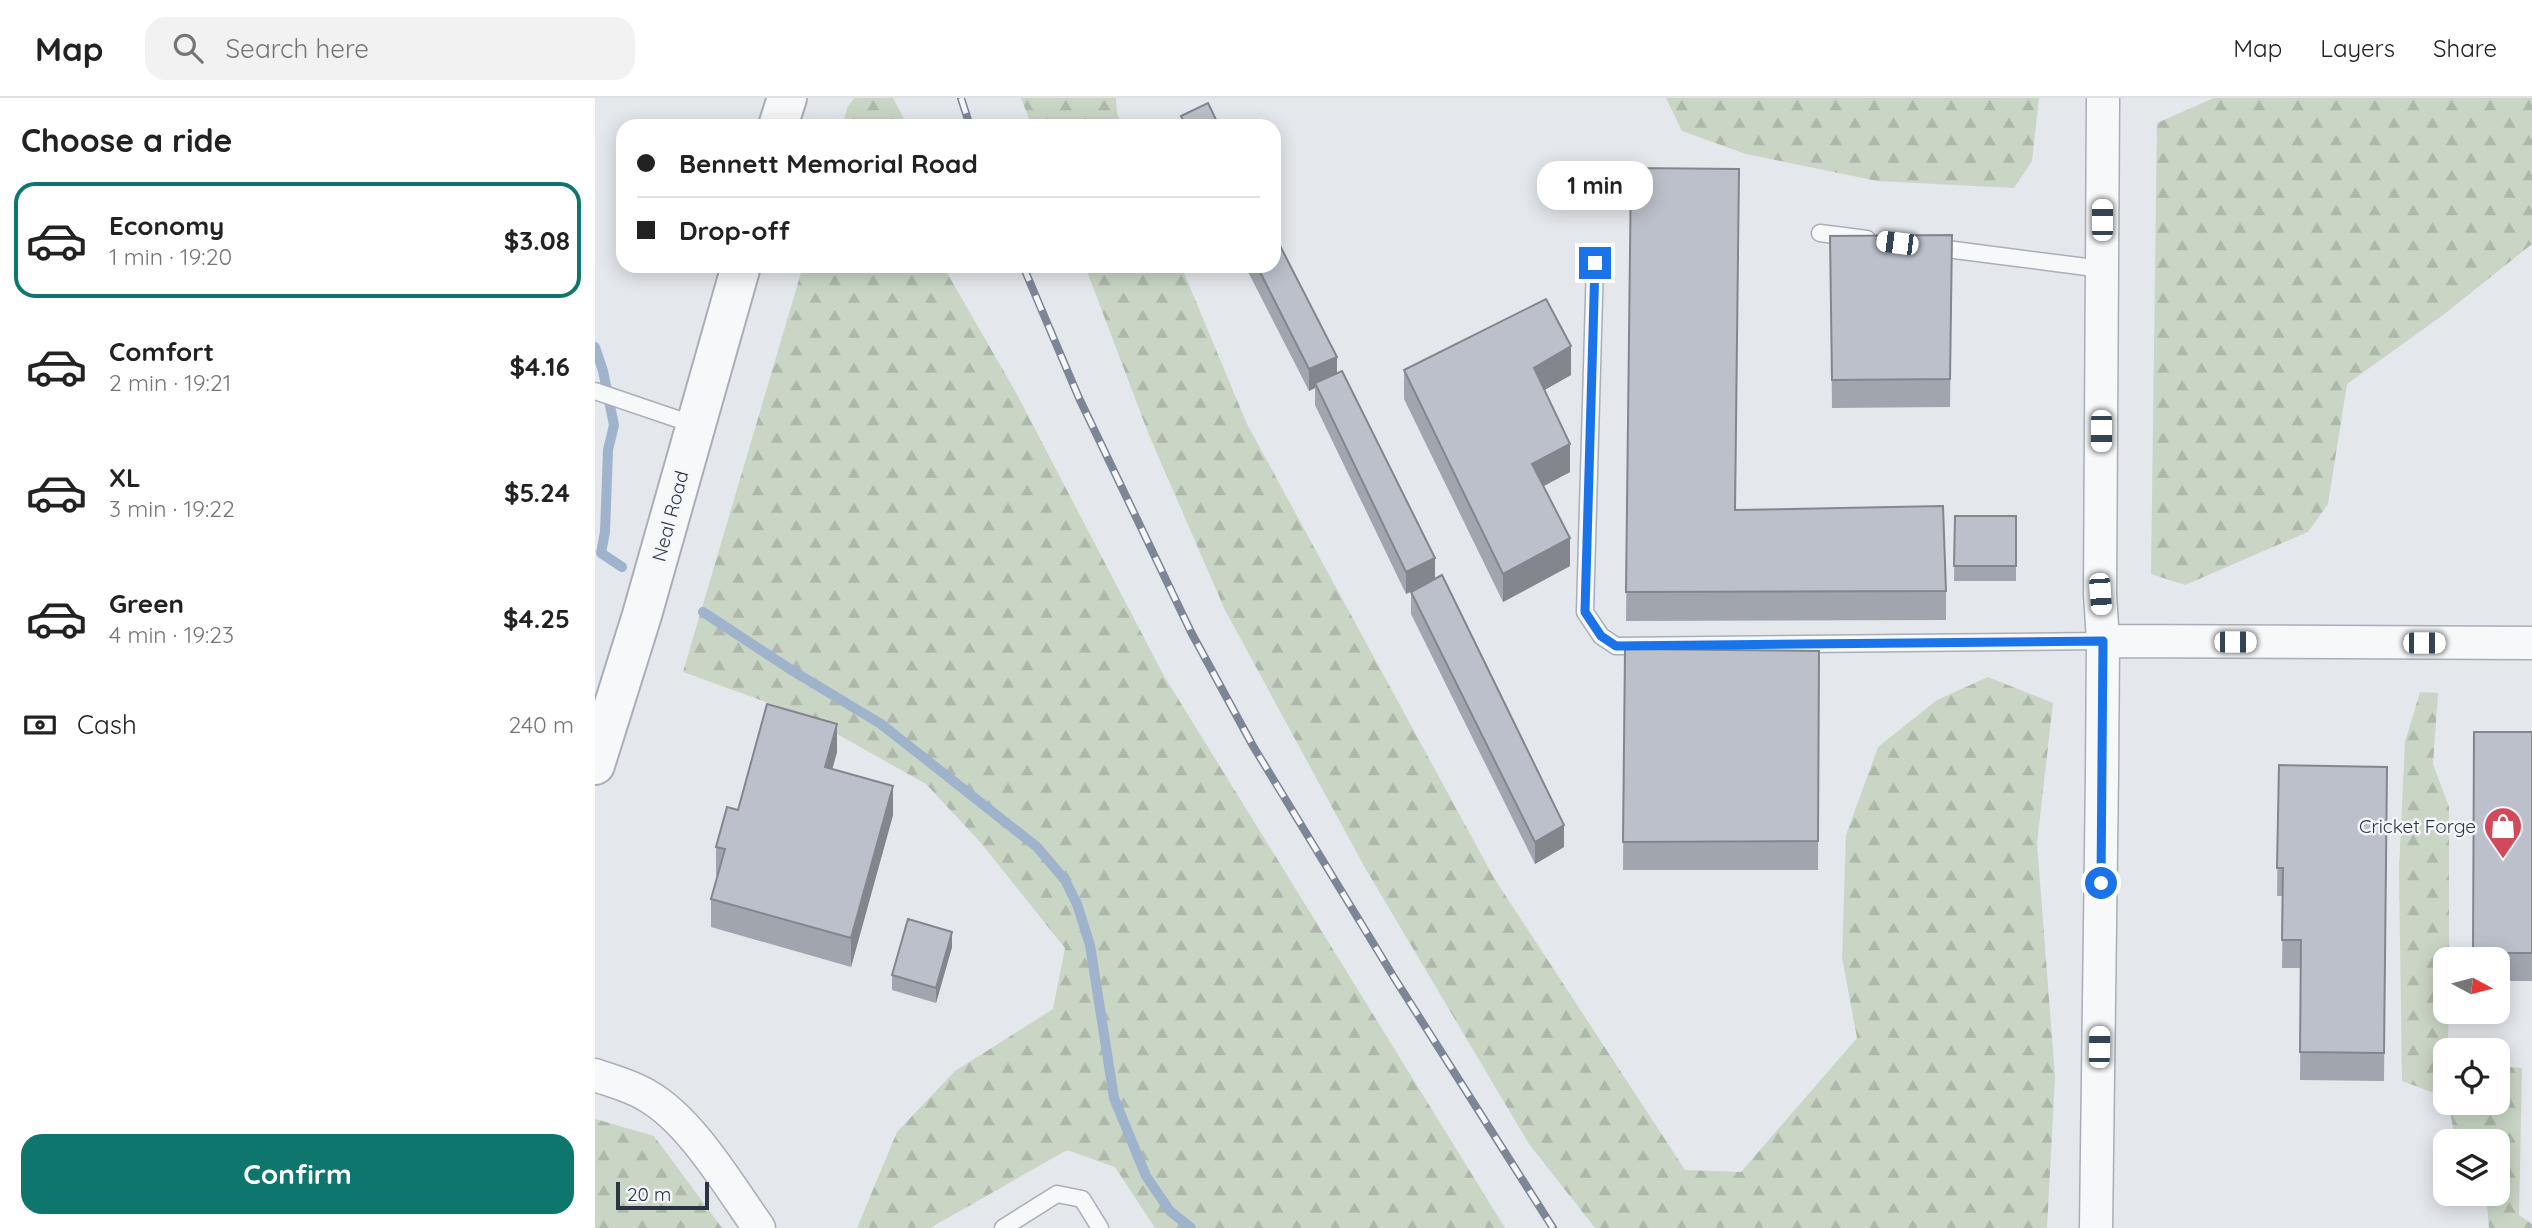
<!DOCTYPE html>
<html lang="en">
<head>
<meta charset="utf-8">
<style>
  body { margin:0; font-family:Quicksand,sans-serif; background:#f2f2f2; color:#222; height:100vh; display:flex; flex-direction:column; font-size:26px; white-space:nowrap }
  * { box-sizing:border-box; margin:0 }
  p { font-size:23px; color:#767676 }
  .icon { flex:none; width:38px; height:38px; fill:none; stroke:currentColor; stroke-width:2; stroke-linecap:round; stroke-linejoin:round }
  .map { position:relative; flex:1; overflow:hidden }
  .details { display:flex; flex-direction:column; background:#fff; width:595px }
  .details>* { flex:none }
  .banner { position:absolute; left:21px; top:21px; width:665px; height:154px; border-radius:21px; box-shadow:0 4px 18px #0003; display:grid; align-content:center; height:154px; padding:0 21px; background:#fff }
  .needle { width:46px; rotate:97deg }
  .tools { position:absolute; left:1838px; top:849px; display:grid; gap:14px }
  .tools a { display:grid; place-items:center; width:77px; height:77px; border-radius:14px; background:#fff; box-shadow:0 4px 18px #0003; font-size:35px }
  .scale { position:absolute; left:21px; bottom:18px; width:93px; box-sizing:border-box; padding-left:7px; border:4px solid #2b3445; border-top:0; font-size:19px; line-height:24px; white-space:nowrap; color:#2b3445; -webkit-text-stroke:5px #f4f6f9; paint-order:stroke }
  .end { position:absolute; width:32px; height:32px; margin:-16px; border:9px solid #1a73e8; background:#fff; box-shadow:0 0 0 4px #fff }
  .from { border-radius:50% }
  .bubble { position:absolute; height:49px; border-radius:21px; background:#fff; box-shadow:0 4px 18px #0003; font-size:23px; font-weight:800; line-height:49px; text-align:center }
  .car { position:absolute; width:21px; height:42px; margin:-21px -10px; border-radius:9px; box-shadow:0 0 5px 2px #0007; background:linear-gradient(#fff 24%,#345 0 40%,#fff 0 76%,#345 0 86%,#fff 0) }
  .banner b { display:flex; align-items:center; gap:24px; height:66px; font-size:26px }
  .banner b+b { border-top:2px solid #e0e0e0 }
  .banner i { width:18px; height:18px; background:#222 }
  ul { padding:0; list-style:none }
  li { display:flex; align-items:center; gap:21px; height:116px; margin:0 14px 10px; padding:0 7px; border:4px solid transparent; border-radius:21px }
  li div { flex:1 }
  li b { display:block; font-size:26px }
  li em { font-style:normal; font-weight:800 }
  li.selected { border-color:#0f766e }
  li>.icon { width:63px; height:63px; stroke-width:1.5 }
  h2 { padding:0 21px; font-size:32px; line-height:84px }
  .pay { display:flex; align-items:center; gap:18px; height:77px; padding:0 21px; font-size:26px }
  .pay p { margin-inline-start:auto }
  .primary-button { display:flex; gap:14px; margin-top:auto; padding:14px 21px }
  .primary-button a { flex:1; height:80px; border-radius:21px; background:#0f766e; color:#fff; font-size:28px; font-weight:800; line-height:80px; text-align:center }
  header { display:flex; align-items:center; gap:42px; box-sizing:border-box; height:98px; padding:0 35px; background:#fff; border-bottom:2px solid #e0e0e0 }
  header strong { font-size:33px }
  nav { display:flex; gap:38px; margin-inline-start:auto; font-size:24px }
  .search { width:490px; height:63px; background:#f2f2f2; display:flex; align-items:center; gap:18px; box-sizing:border-box; padding:0 24px; border-radius:21px; color:#767676; font-size:26px }
  main { display:flex; flex:1; min-height:0 }
  .map>svg:first-child { display:block }
</style>
</head>
<body>
<header>
<strong>Map</strong>
<div class="search"><svg class="icon" aria-label="search" viewBox="0 0 24 24"><circle cx="10" cy="10" r="6"/><path d="M15 15l6 6"/></svg>Search here</div>
<nav><a>Map</a><a>Layers</a><a>Share</a></nav>
</header>
<main>
<section class="details">
<h2>Choose a ride</h2>
<ul>
<li class="selected"><svg class="icon" aria-label="car" viewBox="0 0 24 24"><path d="M5 17H2v-5l4-1 3-4h7l3 4 3 1v5h-3M9 17h6M6 11h13"/><circle cx="7" cy="17" r="2"/><circle cx="17" cy="17" r="2"/></svg><div><b>Economy</b><p>1 min · 19:20</p></div><em>$3.08</em></li>
<li><svg class="icon" aria-label="car" viewBox="0 0 24 24"><path d="M5 17H2v-5l4-1 3-4h7l3 4 3 1v5h-3M9 17h6M6 11h13"/><circle cx="7" cy="17" r="2"/><circle cx="17" cy="17" r="2"/></svg><div><b>Comfort</b><p>2 min · 19:21</p></div><em>$4.16</em></li>
<li><svg class="icon" aria-label="car" viewBox="0 0 24 24"><path d="M5 17H2v-5l4-1 3-4h7l3 4 3 1v5h-3M9 17h6M6 11h13"/><circle cx="7" cy="17" r="2"/><circle cx="17" cy="17" r="2"/></svg><div><b>XL</b><p>3 min · 19:22</p></div><em>$5.24</em></li>
<li><svg class="icon" aria-label="car" viewBox="0 0 24 24"><path d="M5 17H2v-5l4-1 3-4h7l3 4 3 1v5h-3M9 17h6M6 11h13"/><circle cx="7" cy="17" r="2"/><circle cx="17" cy="17" r="2"/></svg><div><b>Green</b><p>4 min · 19:23</p></div><em>$4.25</em></li>
</ul>
<div class="pay"><svg class="icon" aria-label="cash" viewBox="0 0 24 24"><path d="M3 7h18v10H3z"/><circle cx="12" cy="12" r="2"/></svg>Cash<p>240 m</p></div>
<div class="primary-button"><a>Confirm</a></div>
</section>
<div class="map">
<svg width="1937" height="1130" viewBox="0 0 1937 1130">
  <defs>
    <pattern id="forest-firs" width="22" height="20" patternUnits="userSpaceOnUse" patternTransform="scale(1.75)"><rect width="22" height="20" fill="#c9d6c5"/><path d="M5 1l3.5 6h-7zM16 11l3.5 6h-7z" fill="#adb8ab"/></pattern>
  </defs>
  <rect width="100%" height="100%" fill="#e4e7ec"/>
  <path fill="url(#forest-firs)" d="M259,0h39l10,19 1,9h-61l4,-18z
    M426,0h95l1,15 5,13h-90z
    M1071,0h373l-7,63 -18,27 -137,-7 -131,-27 -64,-23z
    M1619,0h318v146l-89,71 -96,69 -19,120 -20,28 -123,53 -34,-11 6,-451z
    M208,168h140l71,123 150,287 341,552h-350l-40,-61 -48,-17 -137,78h-73l40,-96 58,-61 98,-62 12,-61 -84,-105 -55,-59 -121,-68 -122,-44z
    M490,168h96l66,158 247,454 191,292 56,2 116,-134 -15,-81 4,-122 32,-88 59,-47 51,-23 65,26 -16,140 18,234 -8,151h-452l-66,-84 -165,-278 -139,-256 -76,-175z
    M1825,594l18,1 -5,71 16,43v152h-4v53h4l-1,26 11,12h-14v47l-43,-16 -3,-211 6,-128z
    M1902,968l25,2 -3,147 13,9v4h-43l-3,-34h11v-53h-42l-6,-38 48,-1z
    M0,1021l59,17 68,92h-127z"/>
  <g fill="none" stroke-linecap="round" stroke-linejoin="round">
    <path stroke="#9fb4cc" stroke-width="10" d="M0,249l8,24 11,54 -6,25 -3,82 -4,21 21,14
      M108,514l90,59 88,53 156,123 28,33 12,24 13,41 24,153 32,78 24,35 21,17"/>
    <defs>
      <path id="service" d="M1225,135l47,6
        M1336,149l171,22
        M1000,165l-10,349 16,24 15,10 487,-5
        M0,293l100,34
        M408,1130l54,-34 25,5 18,29"/>
      <path id="minor" d="M1508,543l429,2
        M0,977c17,6 36,11 51,20 45,25 83,91 113,133
        M1501,1130l6,-454 1,-133 -3,-47 3,-496"/>
      <path id="tertiary" d="M183,28l9,-28
        M0,667l47,-150 99,-349"/>
    </defs>
    <use href="#service" stroke="#a9aeb7" stroke-width="19"/>
    <use href="#minor" stroke="#a9aeb7" stroke-width="35"/>
    <use href="#tertiary" stroke="#a9aeb7" stroke-width="42"/>
    <use href="#service" stroke="#f7f8fa" stroke-width="16"/>
    <use href="#minor" stroke="#f7f8fa" stroke-width="32"/>
    <use href="#tertiary" stroke="#f7f8fa" stroke-width="38"/>
    <defs>
      <path id="rail" d="M366,0l9,28
        M428,168l56,132 112,234 62,114 142,233 158,249"/>
    </defs>
    <use href="#rail" stroke="#7d8696" stroke-width="8"/>
    <use href="#rail" stroke="#f4f6f9" stroke-width="5" stroke-dasharray="16" stroke-linecap="butt"/>
  </g>
  <path fill="#a1a5ae" d="M586,18l38,10h-38z
    M1036,70l104,342 211,81v29l-320,1z
    M1357,137l-2,172 -118,1 -2,-172z
    M650,168h29l63,107 227,474 -29,17 -124,-250v-22l11,-6 -16,8 -91,-189v-17l-6,3z
    M809,272l167,5 -27,15 26,82 -26,14 26,80 -67,36 -99,-203z
    M1360,418h61v65h-62z
    M1030,551l194,2 -1,219h-195z
    M1879,634h58v249h-35v-22h-24z
    M242,654l-5,17 61,46 -42,152 -140,-40v-28l6,-24h-1v-28l22,-37z
    M1684,667l108,2 -3,314 -84,-1 1,-112h-19l1,-72h-6z
    M357,849l-16,56 -44,-13v-15z"/>
  <path fill="#83868d" d="M976,248v29l-37,21v-28z
    M742,259v22l-22,4v5l-6,3v-22z
    M975,346v28l-38,20v-28z
    M975,440v28l-67,36v-28z
    M840,460v22l-29,14v-22z
    M242,626v28l-12,44v-29z
    M298,688v29l-42,152v-29z
    M969,727v22l-29,17v-22z
    M357,834v15l-16,56v-15z"/>
  <path fill="#bbc0ca" stroke="#83868d" stroke-width="2" d="M613,5l11,23h-33l-5,-10z
    M1036,70l108,1 -4,341 208,-4 3,85 -320,1z
    M679,136l63,123 -28,12 -52,-103h17z
    M1357,137l-2,144 -118,1 -2,-144z
    M951,201l25,47 -37,22 36,76 -38,20 38,74 -67,36 -99,-204z
    M747,273l93,187 -29,14 -91,-189z
    M1360,418h61v50h-62z
    M847,477l122,250 -29,17 -124,-250z
    M1030,551l194,2 -1,190 -195,1z
    M172,606l70,20 -12,43 68,19 -42,152 -140,-39 14,-50 -9,-2 11,-40 11,3z
    M1879,634h58v221h-59z
    M1684,667l108,2 -3,286 -84,-1 1,-112h-19l1,-72h-6z
    M313,821l44,13 -16,56 -44,-13z"/>
  <g fill="none" stroke-linecap="round" stroke-linejoin="round">
    <path stroke="#1a73e8" stroke-width="9" d="M1000,165l-10,349 16,24 15,10 487,-5 -2,242"/>
  </g>
  <defs>
    <symbol id="shop-pin" viewBox="-11 -11 22 30"><path d="M0 17L-7.5 6A9.5 9.5 0 1 1 7.5 6Z" fill="#d1495b" stroke="#f4f6f9"/><path d="M-5-2.5h2.3a2.7 3.5 0 0 1 5.4 0H5L5.5 6h-11ZM-1.5-2.5h3a1.5 2.3 0 0 0-3 0Z" fill="#fff"/></symbol>
  </defs>
  <g fill-rule="evenodd">
    <use href="#shop-pin" x="1886" y="706" width="44" height="60"/>
  </g>
  <g text-anchor="middle" stroke-width="5" stroke-linejoin="round" paint-order="stroke">
    <g font-size="19" fill="#2b3445" stroke="#f4f6f9">
      <text transform="translate(75 418) rotate(-75)" y="7">Neal Road</text>
    </g>
    <g font-size="19" fill="#2b3445" stroke="#f4f6f9" text-anchor="end">
      <text x="1881" y="735">Cricket Forge</text>
    </g>
  </g>
</svg>
<div class="tools">
<a><svg class="needle" viewBox="-14 -14 28 28"><path d="M0-13l5 13h-10z" fill="#e53935"/><path d="M0 13l5-13h-10z" fill="#767676"/></svg></a>
<a><svg class="icon" aria-label="locate" viewBox="0 0 24 24"><circle cx="12" cy="12" r="6"/><path d="M12 2v4M12 18v4M2 12h4M18 12h4"/></svg></a>
<a><svg class="icon" aria-label="layers" viewBox="0 0 24 24"><path d="M12 4l9 5-9 5-9-5zM3 14l9 5 9-5"/></svg></a>
</div>
<div class="scale">20 m</div>
<i class="end from" style="left:1506px;top:785px"></i>
<i class="end" style="left:1000px;top:165px"></i>
<div class="bubble" style="left:942px;top:63px;width:116px">1 min</div>
<i class="car" style="left:1507px;top:122px;rotate:0deg"></i>
<i class="car" style="left:1302px;top:145px;rotate:277deg"></i>
<i class="car" style="left:1506px;top:333px;rotate:180deg"></i>
<i class="car" style="left:1505px;top:496px;rotate:176deg"></i>
<i class="car" style="left:1640px;top:544px;rotate:90deg"></i>
<i class="car" style="left:1829px;top:545px;rotate:90deg"></i>
<i class="car" style="left:1504px;top:949px;rotate:1deg"></i>
<div class="banner">
<b><i class="from"></i>Bennett Memorial Road</b>
<b><i></i>Drop-off</b>
</div>
</div>
</main>
</body>
</html>
